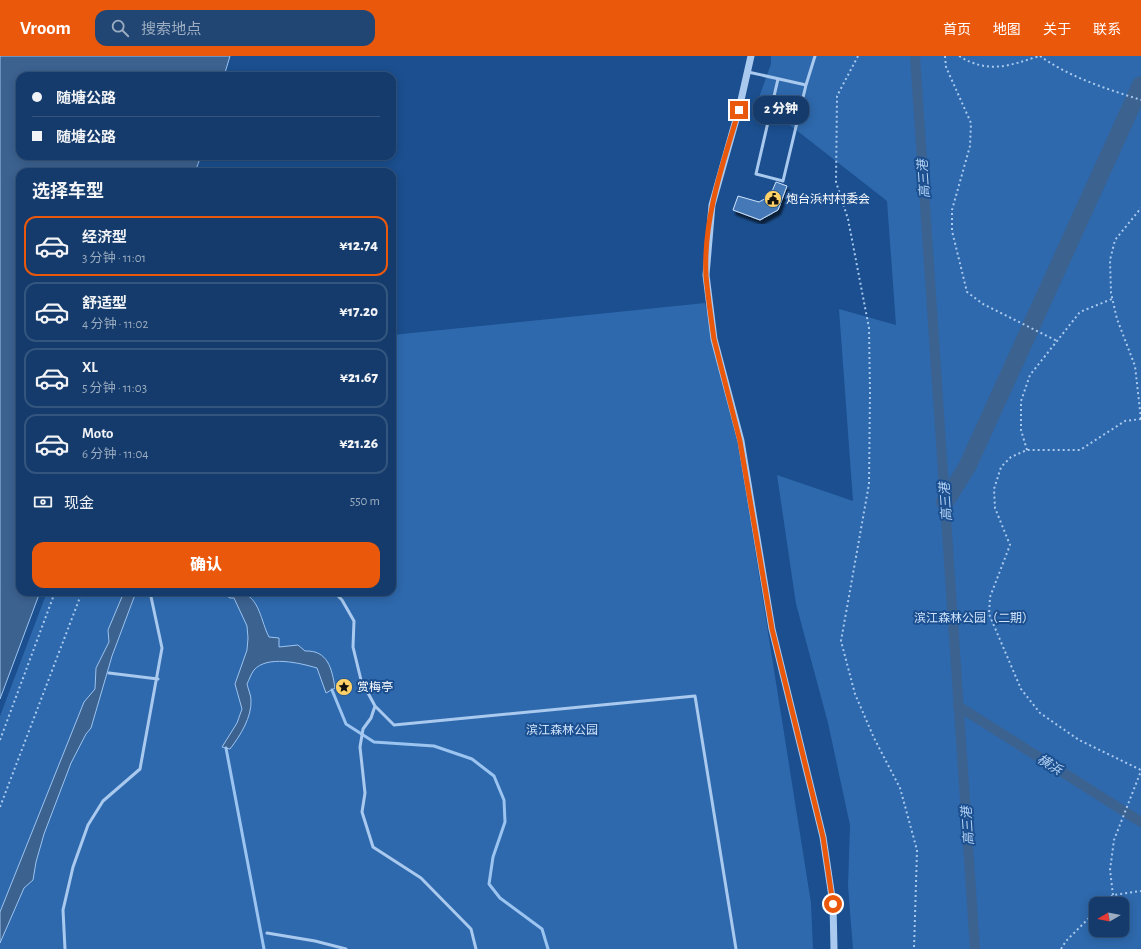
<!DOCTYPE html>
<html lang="zh">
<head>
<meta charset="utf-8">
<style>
  body { margin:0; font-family:"Alegreya Sans","Noto Sans SC",sans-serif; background:#214673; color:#f1f3f6; height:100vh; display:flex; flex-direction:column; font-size:15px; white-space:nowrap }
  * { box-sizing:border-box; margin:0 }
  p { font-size:13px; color:#9dadc1 }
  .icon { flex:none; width:22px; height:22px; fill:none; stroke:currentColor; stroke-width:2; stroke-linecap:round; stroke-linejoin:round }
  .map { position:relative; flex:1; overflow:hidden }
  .side { position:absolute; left:16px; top:112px; width:380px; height:428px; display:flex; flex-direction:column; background:#143b6b; border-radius:12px; box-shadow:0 2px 10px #0003,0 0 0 1px #33557e }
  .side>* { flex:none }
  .banner { position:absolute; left:16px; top:16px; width:380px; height:88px; border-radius:12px; box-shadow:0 2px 10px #0003,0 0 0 1px #33557e; display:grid; align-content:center; height:88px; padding:0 16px; background:#143b6b }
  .needle { width:26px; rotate:260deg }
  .controls { position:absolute; left:1089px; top:841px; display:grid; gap:8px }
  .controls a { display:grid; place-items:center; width:40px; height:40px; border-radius:8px; background:#143b6b; box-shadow:0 2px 10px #0003,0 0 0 1px #33557e; font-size:20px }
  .end { position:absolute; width:18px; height:18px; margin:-9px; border:5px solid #ea580c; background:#fff; box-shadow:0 0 0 2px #fff }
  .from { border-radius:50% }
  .bubble { position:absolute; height:28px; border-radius:12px; background:#143b6b; box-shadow:0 2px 10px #0003,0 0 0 1px #33557e; font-size:13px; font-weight:800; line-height:28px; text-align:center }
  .banner b { display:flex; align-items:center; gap:14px; height:38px; font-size:15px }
  .banner b+b { border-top:1px solid #33557e }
  .banner i { width:10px; height:10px; background:#f1f3f6 }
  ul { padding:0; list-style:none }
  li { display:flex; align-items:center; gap:12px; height:60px; margin:0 8px 6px; padding:0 8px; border:2px solid #33557e; border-radius:12px }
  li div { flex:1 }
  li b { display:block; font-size:15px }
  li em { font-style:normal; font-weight:800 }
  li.current { border-color:#ea580c }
  li>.icon { width:36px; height:36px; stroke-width:1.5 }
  h2 { padding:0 16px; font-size:18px; line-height:48px }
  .pay { display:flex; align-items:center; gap:10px; height:44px; padding:0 16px; font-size:15px }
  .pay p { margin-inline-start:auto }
  .cta { display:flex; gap:8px; margin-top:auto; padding:8px 16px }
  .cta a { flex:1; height:46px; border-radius:12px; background:#ea580c; color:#fff; font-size:16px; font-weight:800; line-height:46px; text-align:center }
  header { display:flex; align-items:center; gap:24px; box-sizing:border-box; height:56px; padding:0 20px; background:#ea580c; color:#fff }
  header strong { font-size:19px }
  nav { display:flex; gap:22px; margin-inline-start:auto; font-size:14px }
  .search { width:280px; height:36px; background:#214673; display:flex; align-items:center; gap:10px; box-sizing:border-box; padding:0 14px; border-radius:12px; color:#9dadc1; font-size:15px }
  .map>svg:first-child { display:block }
</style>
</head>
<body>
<header>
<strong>Vroom</strong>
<div class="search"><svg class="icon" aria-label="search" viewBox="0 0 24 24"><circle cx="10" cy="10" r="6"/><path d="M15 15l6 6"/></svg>搜索地点</div>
<nav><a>首页</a><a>地图</a><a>关于</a><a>联系</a></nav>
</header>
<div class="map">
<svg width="1141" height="893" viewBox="0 0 1141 893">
  <defs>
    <filter id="shadow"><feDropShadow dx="2.5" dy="4.5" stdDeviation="1" flood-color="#0009"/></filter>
  </defs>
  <rect width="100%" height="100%" fill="#1b4f8f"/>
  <path fill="#2e69ad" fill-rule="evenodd" d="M771,0h370v893h-288l-5,-63 2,-61 -22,-102 -32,-119 -19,-129 76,26 -14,-192 57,16 -9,-124 -129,-101 13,-36zM1096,848h26v26h-26z
    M705,247l26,96 80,504 2,46h-813v-233l47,-124h345v-257z"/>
  <path fill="#3c6290" stroke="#9cc4f0" d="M0,0h230l-6,20h-204v80h181l-6,16h-175v420h20l-40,107z
    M124,536h12l-24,64 -21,72 -5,6 -15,29 -27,71 -8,28 -3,18 -9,8 -24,55v-31l84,-210 11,-13 1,-21 13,-26 -1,-12z
    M221,536c6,0 14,-2 20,0 19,6 20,30 28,45l10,1v9l19,-2 7,6c23,-1 27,18 30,37l-9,5 -9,-25c-17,-5 -50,-13 -63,2 -3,4 -5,10 -7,14 1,5 4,11 4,16 1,17 -11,36 -21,49l-8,-2 15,-24 5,-14 -7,-25 12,-34 1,-12 -1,-12 -13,-28h-4z"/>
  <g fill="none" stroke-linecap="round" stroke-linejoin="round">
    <path stroke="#9cc4f0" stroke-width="3" d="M332,634l14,34 28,18 60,4 38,13 22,17 10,24 1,22 -12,35 -4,27 11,14 42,31 6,20
      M226,692l38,201"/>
    <path stroke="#3c6290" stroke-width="10" d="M915,0l60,893
      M958,650l183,116"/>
    <path stroke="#3c6290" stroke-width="18" d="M945,446l22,-35 174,-382"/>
  </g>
  <path fill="#4478b7" stroke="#cfe3fa" filter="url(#shadow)" d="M776,126l11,4 -9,24 -18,10 -27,-10 5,-14 21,6 11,-6z"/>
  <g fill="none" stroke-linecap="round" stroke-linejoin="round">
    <path stroke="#a9c9ee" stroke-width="2" stroke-dasharray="2 3" stroke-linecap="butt" d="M858,0l-21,40 -1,86 12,37 21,109 1,64 -1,92 -28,157 14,53 19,44 26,50 17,62 -3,99
      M945,0l1,11 25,56 -1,23 -18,64v21l15,61 16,12 74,37
      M959,0c29,18 50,10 80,0
      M1040,0c29,21 67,33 101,44
      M1141,363l-16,2 -45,29h-53l-16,7 -10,10 -7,22 1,19 15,37 -20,52 -1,17 32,75 19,24 39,27 62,30
      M1141,363l-6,-53 -18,-47 -6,-26 -1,-33 5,-20 26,-32
      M1027,394l-6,-20v-29l9,-26 50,-63 32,-13
      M0,684l55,-148
      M0,751l82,-215
      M1113,839l-3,-25 4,-30 27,-69
      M1104,848l9,-9 28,-4
      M1061,893l5,-8 30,-30"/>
    <path stroke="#a9c9ee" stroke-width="3" d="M748,16l58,13 -23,96 -27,-7 22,-95
      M806,29l9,-29
      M334,536l8,8 12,21 -1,26 8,33 14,26 -4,12 -8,11 -3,18 5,46 -3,19 11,35 48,31 50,51 5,20
      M109,617l49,6
      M375,650l19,19 301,-29 41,253
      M267,877l48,8 31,8
      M65,893l-2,-39 10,-43 15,-42 15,-24 37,-32 22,-121 -12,-56"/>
    <path stroke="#a9c9ee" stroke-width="7" d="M751,0l-12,53 -27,96 -6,70 8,64 27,102 31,188 51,208 10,67 1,45"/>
  </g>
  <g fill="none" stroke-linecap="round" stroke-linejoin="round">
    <path stroke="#ea580c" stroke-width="5" d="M739,54c-16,53 -36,109 -33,166 2,21 5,42 8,63l26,102 32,188 51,208 10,67"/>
  </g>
  <defs>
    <symbol id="civic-disc" viewBox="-11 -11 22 22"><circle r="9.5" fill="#ffd166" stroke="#1b4f8f"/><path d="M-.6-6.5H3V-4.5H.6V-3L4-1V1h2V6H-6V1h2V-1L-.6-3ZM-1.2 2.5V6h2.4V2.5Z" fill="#111"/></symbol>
    <symbol id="sight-disc" viewBox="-11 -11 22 22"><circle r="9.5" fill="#ffd166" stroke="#1b4f8f"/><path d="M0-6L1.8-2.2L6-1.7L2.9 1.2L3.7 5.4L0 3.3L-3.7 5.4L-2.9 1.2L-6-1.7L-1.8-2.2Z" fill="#111"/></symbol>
  </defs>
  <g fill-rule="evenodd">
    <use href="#civic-disc" x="763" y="133" width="20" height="20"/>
    <use href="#sight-disc" x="334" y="621" width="20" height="20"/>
  </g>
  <g text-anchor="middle" stroke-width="4" stroke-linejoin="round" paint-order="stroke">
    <g font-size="12" fill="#fff" stroke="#1b4f8f" text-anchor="start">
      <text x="786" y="147">炮台浜村村委会</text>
      <text x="357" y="635">赏梅亭</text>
    </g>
    <g font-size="12" fill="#cfe3fa" stroke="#1b4f8f">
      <text x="974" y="566">滨江森林公园（二期）</text>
      <text x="562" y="678">滨江森林公园</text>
    </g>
    <g font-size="13" font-style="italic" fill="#b5d3f5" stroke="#1b4f8f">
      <text transform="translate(923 123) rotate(-94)" y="5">高三港</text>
      <text transform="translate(945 446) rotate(-94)" y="5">高三港</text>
      <text transform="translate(1050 708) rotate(32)" y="5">横浜</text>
      <text transform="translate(967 770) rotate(-94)" y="5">高三港</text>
    </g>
  </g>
</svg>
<div class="controls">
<a><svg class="needle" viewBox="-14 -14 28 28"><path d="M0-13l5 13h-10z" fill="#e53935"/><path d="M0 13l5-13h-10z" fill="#9dadc1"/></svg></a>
</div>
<i class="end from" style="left:833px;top:848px"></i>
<i class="end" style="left:739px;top:54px"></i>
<div class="bubble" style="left:753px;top:40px;width:56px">2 分钟</div>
<div class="banner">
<b><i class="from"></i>随塘公路</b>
<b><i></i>随塘公路</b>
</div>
<section class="side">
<h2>选择车型</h2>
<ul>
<li class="current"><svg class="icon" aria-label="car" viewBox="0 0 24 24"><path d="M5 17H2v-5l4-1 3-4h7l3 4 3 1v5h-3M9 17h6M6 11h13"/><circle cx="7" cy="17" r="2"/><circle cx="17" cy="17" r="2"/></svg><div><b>经济型</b><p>3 分钟 · 11:01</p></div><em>¥12.74</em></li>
<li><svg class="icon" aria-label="car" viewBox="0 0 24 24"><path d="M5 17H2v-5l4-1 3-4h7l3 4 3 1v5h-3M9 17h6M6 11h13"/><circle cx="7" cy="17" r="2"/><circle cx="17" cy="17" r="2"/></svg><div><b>舒适型</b><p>4 分钟 · 11:02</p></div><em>¥17.20</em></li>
<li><svg class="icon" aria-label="car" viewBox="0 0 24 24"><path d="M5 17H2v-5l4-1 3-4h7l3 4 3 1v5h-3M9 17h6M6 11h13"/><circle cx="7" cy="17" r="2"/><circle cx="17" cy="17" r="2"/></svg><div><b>XL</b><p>5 分钟 · 11:03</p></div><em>¥21.67</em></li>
<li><svg class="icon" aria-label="car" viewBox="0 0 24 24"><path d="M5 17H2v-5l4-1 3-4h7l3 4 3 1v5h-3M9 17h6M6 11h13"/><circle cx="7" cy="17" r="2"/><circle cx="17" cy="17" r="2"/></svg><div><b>Moto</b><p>6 分钟 · 11:04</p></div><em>¥21.26</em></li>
</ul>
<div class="pay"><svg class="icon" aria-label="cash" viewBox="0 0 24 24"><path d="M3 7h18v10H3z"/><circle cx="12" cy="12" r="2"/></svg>现金<p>550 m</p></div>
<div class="cta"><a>确认</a></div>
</section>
</div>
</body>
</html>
